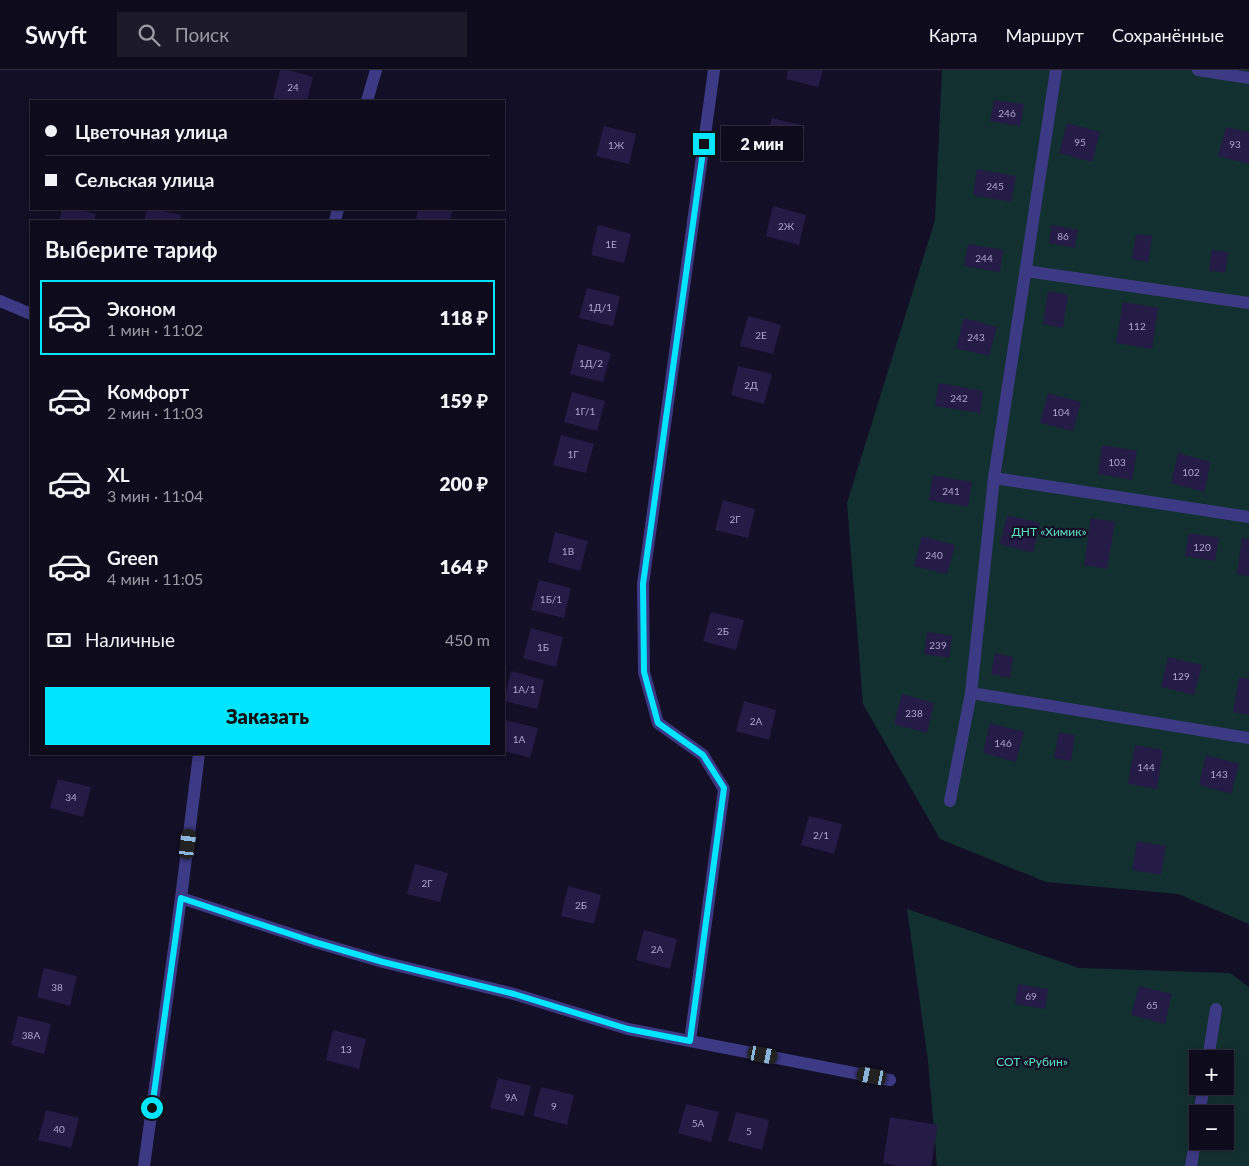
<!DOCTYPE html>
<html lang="ru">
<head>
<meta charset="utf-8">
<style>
  body { margin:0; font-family:Lato,sans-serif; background:#1c1929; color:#f1f3f6; height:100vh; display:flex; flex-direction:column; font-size:19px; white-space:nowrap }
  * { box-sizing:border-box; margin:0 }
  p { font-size:16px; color:#9b9ba3 }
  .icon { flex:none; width:28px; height:28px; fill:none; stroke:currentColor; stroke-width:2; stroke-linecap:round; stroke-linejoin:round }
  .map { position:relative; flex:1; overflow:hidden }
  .panel { position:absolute; left:30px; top:150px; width:475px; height:535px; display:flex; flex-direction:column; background:#0e0b1c; border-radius:0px; box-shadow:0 2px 8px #0003,0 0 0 1px #2e2b3b }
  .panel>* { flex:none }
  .hud { position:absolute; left:30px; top:30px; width:475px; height:110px; border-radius:0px; box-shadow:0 2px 8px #0003,0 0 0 1px #2e2b3b; display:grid; align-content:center; height:110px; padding:0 15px; background:#0e0b1c }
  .controls { position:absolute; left:1189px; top:980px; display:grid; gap:10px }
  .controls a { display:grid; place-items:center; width:45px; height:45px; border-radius:0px; background:#0e0b1c; box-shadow:0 2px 8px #0003,0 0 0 1px #2e2b3b; font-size:25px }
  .end { position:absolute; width:22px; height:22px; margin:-11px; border:6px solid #00e5ff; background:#111; box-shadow:0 0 0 2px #111 }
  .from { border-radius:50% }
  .bubble { position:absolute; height:35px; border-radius:0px; background:#0e0b1c; box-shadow:0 2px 8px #0003,0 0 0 1px #2e2b3b; font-size:16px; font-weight:800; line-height:35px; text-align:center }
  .car { position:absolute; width:15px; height:30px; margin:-15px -8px; border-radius:6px; box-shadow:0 0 4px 1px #0007; background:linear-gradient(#222 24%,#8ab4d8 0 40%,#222 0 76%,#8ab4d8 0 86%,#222 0) }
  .hud b { display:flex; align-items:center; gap:18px; height:48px; font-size:19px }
  .hud b+b { border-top:1px solid #2e2b3b }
  .hud i { width:12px; height:12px; background:#f1f3f6 }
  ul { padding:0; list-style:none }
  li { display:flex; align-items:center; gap:15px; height:75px; margin:0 10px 8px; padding:0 5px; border:2px solid transparent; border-radius:0px }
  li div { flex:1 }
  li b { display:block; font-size:19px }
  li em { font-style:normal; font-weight:800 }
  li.current { border-color:#00e5ff }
  li>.icon { width:45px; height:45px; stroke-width:1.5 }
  h2 { padding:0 15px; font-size:22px; line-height:60px }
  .pay { display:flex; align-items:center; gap:12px; height:55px; padding:0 15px; font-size:19px }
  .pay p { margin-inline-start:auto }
  .button { display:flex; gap:10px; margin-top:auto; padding:10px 15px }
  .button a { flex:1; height:58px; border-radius:0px; background:#00e5ff; color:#111; font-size:20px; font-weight:800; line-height:58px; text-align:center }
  header { display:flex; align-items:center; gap:30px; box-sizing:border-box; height:70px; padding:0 25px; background:#0e0b1c; border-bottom:1px solid #2e2b3b }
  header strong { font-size:24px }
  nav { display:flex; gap:28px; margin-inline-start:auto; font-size:18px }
  .search { width:350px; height:45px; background:#1c1929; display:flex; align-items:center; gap:12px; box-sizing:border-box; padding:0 18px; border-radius:0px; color:#9b9ba3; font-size:19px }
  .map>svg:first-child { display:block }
</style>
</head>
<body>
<header>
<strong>Swyft</strong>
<div class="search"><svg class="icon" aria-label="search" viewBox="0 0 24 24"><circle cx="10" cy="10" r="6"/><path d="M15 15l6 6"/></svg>Поиск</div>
<nav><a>Карта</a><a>Маршрут</a><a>Сохранённые</a></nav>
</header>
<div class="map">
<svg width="1249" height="1096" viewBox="0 0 1249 1096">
  <rect width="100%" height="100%" fill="#130f26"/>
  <path fill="#12302f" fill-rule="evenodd" d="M942,0h307v854l-71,-30 -132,-12 -106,-43 -77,-135 -16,-201 88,-283z
    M907,839l172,59 151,5 19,14v179h-312l-9,-105zM1198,989h27v27h-27zM1198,1044h27v27h-27z"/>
  <path fill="#241b47" d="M280,0h9l24,7 -6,24h-20l-14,-3z
    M788,0h35l-5,17 -32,-8z
    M994,30l30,4 -4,22 -30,-5z
    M772,48l33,8 -7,30 -34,-9z
    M1067,53l33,9 -8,30 -33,-9z
    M604,56l32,8 -7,30 -33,-8z
    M1226,57l23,5v32l-31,-8z
    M977,99l39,7 -5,26 -38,-7z
    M773,136l33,9 -7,30 -33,-9z
    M62,139h13l21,5 -2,7h-35z
    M147,139h9l25,6 -1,6h-36z
    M418,139h35l-3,12h-24l-10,-2z
    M598,155l33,9 -7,29 -33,-8z
    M1052,155l26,5 -3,18 -26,-5z
    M1136,164l16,2 -4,26 -16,-3z
    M968,174l35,6 -3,22 -36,-6z
    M1212,180l16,2 -3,21 -16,-3z
    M587,218l33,8 -7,30 -34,-8z
    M1048,221l20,4 -5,33 -20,-4z
    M1123,232l35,6 -6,41 -36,-6z
    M748,246l33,9 -8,29 -33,-8z
    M964,248l33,9 -8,29 -33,-8z
    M578,274l33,9 -8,29 -33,-8z
    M738,296l34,8 -8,30 -33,-9z
    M939,313l44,8 -3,22 -45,-7z
    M572,322l33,9 -8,30 -33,-9z
    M1048,323l33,9 -8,29 -33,-8z
    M561,365l33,9 -8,29 -33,-8z
    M1102,375l35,6 -5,29 -34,-6z
    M1178,383l33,9 -7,30 -33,-9z
    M933,405l39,7 -4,25 -39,-7z
    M723,430l32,9 -7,29 -33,-8z
    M1007,445l33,8 -7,30 -33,-9z
    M1091,448l24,4 -8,47 -23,-4z
    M555,462l33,9 -8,30 -32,-9z
    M1189,463l30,5 -4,23 -30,-5z
    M922,466l33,9 -8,29 -33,-8z
    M1242,468l7,1v37l-12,-2z
    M539,510l32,8 -7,30 -33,-8z
    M711,542l33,8 -8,30 -33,-9z
    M531,558l32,9 -7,30 -33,-9z
    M927,562l25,4 -3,22 -25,-4z
    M995,583l18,4 -3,21 -19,-4z
    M1168,587l34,8 -8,30 -33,-8z
    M511,601l33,9 -7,29 -33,-8z
    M1239,607l10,2v36l-16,-3z
    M902,624l32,9 -7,30 -33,-9z
    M744,631l32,9 -7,30 -33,-9z
    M505,650l33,8 -8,30 -26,-7z
    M990,653l34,9 -8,30 -33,-9z
    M1059,662l16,3 -4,26 -17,-3z
    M1135,675l28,5 -6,39 -29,-5z
    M1206,685l33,9 -8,30 -32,-9z
    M58,709l33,8 -8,30 -33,-9z
    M809,746l33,8 -8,30 -33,-9z
    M1137,771l29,5 -5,29 -29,-5z
    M415,794l33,9 -8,29 -33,-8z
    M568,816l33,9 -7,29 -33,-8z
    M644,860l33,9 -7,30 -34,-9z
    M44,898l33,8 -7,30 -33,-9z
    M1018,914l30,5 -3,20 -30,-5z
    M1139,916l33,8 -7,30 -34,-9z
    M18,946l33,8 -7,30 -33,-9z
    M333,960l33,9 -7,30 -33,-9z
    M498,1008l33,8 -7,30 -34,-8z
    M541,1017l33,8 -7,30 -34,-9z
    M686,1034l33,8 -8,30 -33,-9z
    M46,1040l33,8 -8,30 -33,-8z
    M736,1042l33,8 -7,30 -34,-9z
    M890,1047l48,8 -7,41h-32l-16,-3z"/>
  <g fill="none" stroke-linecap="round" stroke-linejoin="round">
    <path stroke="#3d3a85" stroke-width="12" d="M1198,0l51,8
      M1026,201l223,32
      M994,408l255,39
      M971,623l278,45
      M181,828l134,44 68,20 131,32 114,35 262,51
      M690,971l34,-252 -21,-34 -45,-32 -14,-51 -1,-88 71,-514
      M1208,989l8,-50
      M1199,1044l5,-28
      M1191,1096l7,-40"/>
    <path stroke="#3d3a85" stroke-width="12" d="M367,31l9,-31
      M335,151l3,-12
      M0,231l31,13
      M950,731l21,-108 23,-215 62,-408
      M144,1096l37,-268 18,-144"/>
  </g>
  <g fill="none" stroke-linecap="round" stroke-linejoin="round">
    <path stroke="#00e5ff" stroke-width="6" d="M152,1038l29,-210 133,44 69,20 131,32 114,35 62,12 34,-253 -21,-33 -45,-32 -14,-51 -1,-88 61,-440"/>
  </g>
  <g text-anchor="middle" stroke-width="4.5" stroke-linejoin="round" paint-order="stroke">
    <g font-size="10" fill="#aca6d1">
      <text x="293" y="21">24</text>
      <text x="1007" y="47">246</text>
      <text x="1080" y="76">95</text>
      <text x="1235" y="78">93</text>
      <text x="616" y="79">1Ж</text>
      <text x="995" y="120">245</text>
      <text x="786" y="160">2Ж</text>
      <text x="1063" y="170">86</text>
      <text x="611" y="178">1Е</text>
      <text x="984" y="192">244</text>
      <text x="600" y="241">1Д/1</text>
      <text x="1137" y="260">112</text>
      <text x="761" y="269">2Е</text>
      <text x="976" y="271">243</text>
      <text x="591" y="297">1Д/2</text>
      <text x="751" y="319">2Д</text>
      <text x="959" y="332">242</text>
      <text x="585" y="345">1Г/1</text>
      <text x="1061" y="346">104</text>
      <text x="573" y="388">1Г</text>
      <text x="1117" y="396">103</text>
      <text x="1191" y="406">102</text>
      <text x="951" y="425">241</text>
      <text x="735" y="453">2Г</text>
      <text x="1202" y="481">120</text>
      <text x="568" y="485">1В</text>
      <text x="934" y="489">240</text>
      <text x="551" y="533">1Б/1</text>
      <text x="723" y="565">2Б</text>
      <text x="938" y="579">239</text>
      <text x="543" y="581">1Б</text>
      <text x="1181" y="610">129</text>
      <text x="524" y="623">1А/1</text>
      <text x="914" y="647">238</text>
      <text x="756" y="655">2А</text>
      <text x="519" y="673">1А</text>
      <text x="1003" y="677">146</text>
      <text x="1146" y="701">144</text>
      <text x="1219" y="708">143</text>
      <text x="71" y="731">34</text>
      <text x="821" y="769">2/1</text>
      <text x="427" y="817">2Г</text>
      <text x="581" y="839">2Б</text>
      <text x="657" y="883">2А</text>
      <text x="57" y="921">38</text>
      <text x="1031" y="930">69</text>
      <text x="1152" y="939">65</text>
      <text x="31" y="969">38А</text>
      <text x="346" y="983">13</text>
      <text x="511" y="1031">9А</text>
      <text x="554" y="1040">9</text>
      <text x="698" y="1057">5А</text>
      <text x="59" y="1063">40</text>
      <text x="749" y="1065">5</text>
    </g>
    <g font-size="12" fill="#5fe0c0" stroke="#130f26">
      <text x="1049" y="466">ДНТ «Химик»</text>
      <text x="1032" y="996">СОТ «Рубин»</text>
    </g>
  </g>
</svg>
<div class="controls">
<a>+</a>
<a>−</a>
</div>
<i class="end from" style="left:152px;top:1038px"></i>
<i class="end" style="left:704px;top:74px"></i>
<div class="bubble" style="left:721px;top:56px;width:82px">2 мин</div>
<i class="car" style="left:188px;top:774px;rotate:7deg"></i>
<i class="car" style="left:763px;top:985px;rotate:101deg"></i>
<i class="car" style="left:872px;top:1006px;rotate:281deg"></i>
<div class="hud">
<b><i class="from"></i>Цветочная улица</b>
<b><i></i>Сельская улица</b>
</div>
<section class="panel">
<h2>Выберите тариф</h2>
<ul>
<li class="current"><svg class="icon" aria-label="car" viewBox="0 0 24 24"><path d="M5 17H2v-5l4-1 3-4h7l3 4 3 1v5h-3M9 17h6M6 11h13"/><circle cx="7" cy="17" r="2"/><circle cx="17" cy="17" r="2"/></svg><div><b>Эконом</b><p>1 мин · 11:02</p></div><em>118 ₽</em></li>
<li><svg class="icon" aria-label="car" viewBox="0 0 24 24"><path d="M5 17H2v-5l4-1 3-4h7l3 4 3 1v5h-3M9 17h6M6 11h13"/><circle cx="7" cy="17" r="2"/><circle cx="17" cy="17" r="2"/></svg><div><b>Комфорт</b><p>2 мин · 11:03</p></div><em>159 ₽</em></li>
<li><svg class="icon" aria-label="car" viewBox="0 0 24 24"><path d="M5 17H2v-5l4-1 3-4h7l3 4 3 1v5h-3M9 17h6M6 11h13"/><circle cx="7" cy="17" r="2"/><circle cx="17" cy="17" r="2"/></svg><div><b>XL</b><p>3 мин · 11:04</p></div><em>200 ₽</em></li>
<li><svg class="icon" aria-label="car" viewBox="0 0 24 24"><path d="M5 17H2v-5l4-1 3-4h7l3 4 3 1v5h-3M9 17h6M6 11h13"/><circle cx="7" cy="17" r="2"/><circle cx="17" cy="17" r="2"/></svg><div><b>Green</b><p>4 мин · 11:05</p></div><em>164 ₽</em></li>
</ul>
<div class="pay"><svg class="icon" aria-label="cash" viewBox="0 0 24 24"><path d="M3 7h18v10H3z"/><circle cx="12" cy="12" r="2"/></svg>Наличные<p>450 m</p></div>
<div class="button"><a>Заказать</a></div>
</section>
</div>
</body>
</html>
